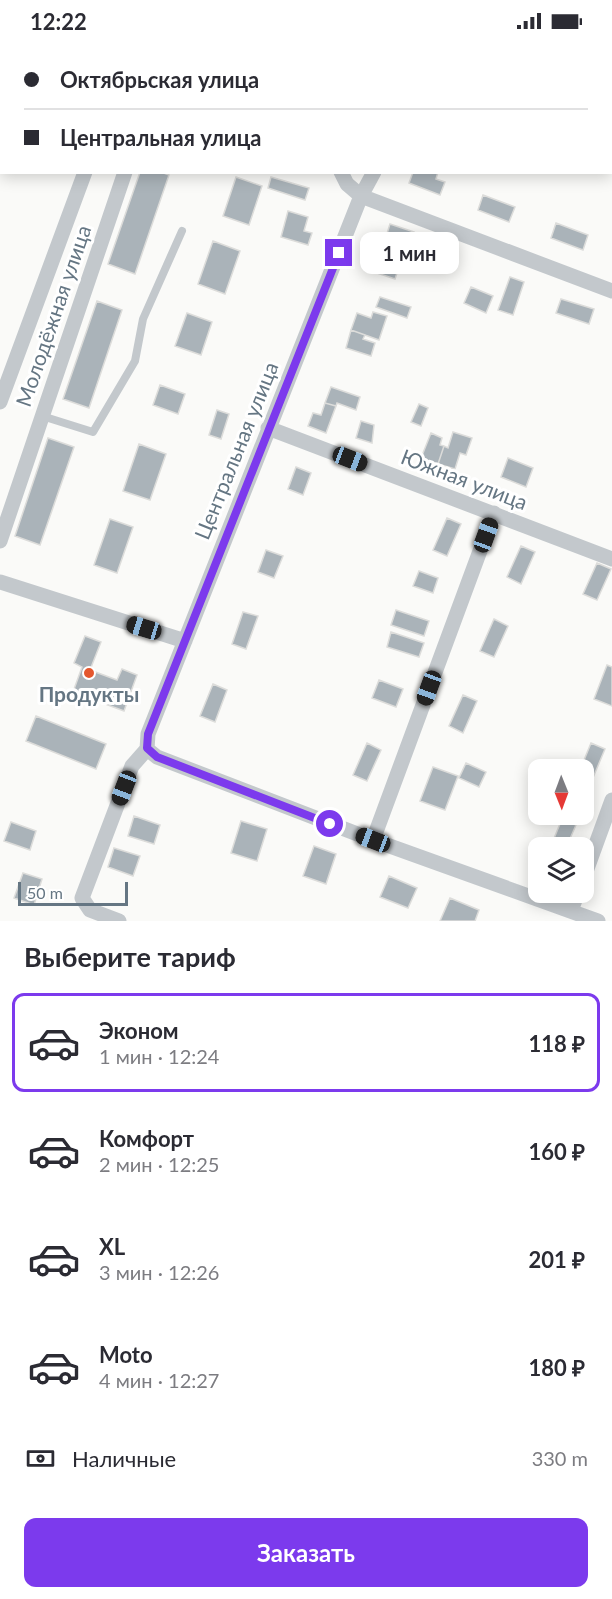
<!DOCTYPE html>
<html lang="ru">
<head>
<meta charset="utf-8">
<style>
  body { margin:0; font-family:Lato,sans-serif; background:#f7f7f7; color:#2b2b33; height:100vh; display:flex; flex-direction:column; font-size:22px; white-space:nowrap }
  * { box-sizing:border-box; margin:0 }
  p { font-size:20px; color:#7c7c81 }
  .icon { flex:none; width:33px; height:33px; fill:none; stroke:currentColor; stroke-width:2; stroke-linecap:round; stroke-linejoin:round }
  .map { position:relative; height:879px; overflow:hidden }
  .drawer { display:flex; flex-direction:column; background:#fff; flex:1 }
  .drawer>* { flex:none }
  .hud { position:absolute; left:0px; top:0px; width:612px; height:132px; box-shadow:0 3px 15px #0003; display:grid; align-content:center; height:132px; padding:0 24px; background:#fff }
  .needle { width:39px; rotate:179deg }
  .controls { position:absolute; left:528px; top:717px; display:grid; gap:12px }
  .controls a { display:grid; place-items:center; width:66px; height:66px; border-radius:12px; background:#fff; box-shadow:0 3px 15px #0003; font-size:30px }
  .scale { position:absolute; left:18px; bottom:15px; width:110px; box-sizing:border-box; padding-left:6px; border:3px solid #657683; border-top:0; font-size:16px; line-height:21px; white-space:nowrap; color:#657683; -webkit-text-stroke:4px #fff; paint-order:stroke }
  .end { position:absolute; width:27px; height:27px; margin:-14px; border:8px solid #7c3aed; background:#fff; box-shadow:0 0 0 3px #fff }
  .from { border-radius:50% }
  .bubble { position:absolute; height:42px; border-radius:12px; background:#fff; box-shadow:0 3px 15px #0003; font-size:20px; font-weight:700; line-height:42px; text-align:center }
  .car { position:absolute; width:18px; height:36px; margin:-18px -9px; border-radius:8px; box-shadow:0 0 4px 2px #0007; background:linear-gradient(#222 24%,#8ab4d8 0 40%,#222 0 76%,#8ab4d8 0 86%,#222 0) }
  .hud b { display:flex; align-items:center; gap:21px; height:57px; font-size:22px }
  .hud b+b { border-top:2px solid #e1e1e2 }
  .hud i { width:15px; height:15px; background:#2b2b33 }
  ul { padding:0; list-style:none }
  li { display:flex; align-items:center; gap:18px; height:99px; margin:0 12px 9px; padding:0 12px; border:3px solid transparent; border-radius:12px }
  li div { flex:1 }
  li b { display:block; font-size:22px }
  li em { font-style:normal; font-weight:700 }
  li.selected { border-color:#7c3aed }
  li>.icon { width:54px; height:54px; stroke-width:1.5 }
  h2 { padding:0 24px; font-size:27px; line-height:72px }
  .pay { display:flex; align-items:center; gap:15px; height:66px; padding:0 24px; font-size:22px }
  .pay p { margin-inline-start:auto }
  .action { display:flex; gap:12px; margin-top:auto; padding:12px 24px }
  .action a { flex:1; height:69px; border-radius:12px; background:#7c3aed; color:#fff; font-size:24px; font-weight:700; line-height:69px; text-align:center }
  .status { display:flex; justify-content:space-between; align-items:center; height:42px; padding:0 30px; background:#fff; direction:ltr }
  .status svg { height:16px; fill:currentColor }
  .map>svg:first-child { display:block }
</style>
</head>
<body>
<div class="status"><b>12:22</b><svg viewBox="0 0 49 12"><path d="M0 12V9h3v3zM5 12V6h3v6zM10 12V3h3v9zM15 12V0h3v12zM26 1h20v11H26zM47 4h2v5h-2z"/></svg></div>
<div class="map">
<svg width="612" height="879" viewBox="0 0 612 879">
  <rect width="100%" height="100%" fill="#fafaf8"/>
  <path fill="#aab3b9" stroke="#dcdcda" stroke-width="1.5" d="M140,130h21l8,3 -34,99 -27,-10z
    M413,130h25l-2,7 9,3 -5,13 -31,-12z
    M236,135l26,9 -13,39 -26,-9z
    M271,135l38,11 -4,12 -37,-12z
    M483,153l32,12 -6,15 -31,-12z
    M288,169l20,6 -4,14 8,2 -4,12 -27,-8z
    M556,181l32,12 -5,15 -32,-12z
    M390,182l24,8 -3,8 4,1 -3,9 -7,-3 -3,9 -6,-1 -2,5 -14,-4z
    M213,199l27,10 -15,43 -27,-10z
    M380,214l14,4 -2,5 7,2 -4,12 -21,-7z
    M510,235l14,5 -11,33 -15,-5z
    M471,245l22,9 -7,17 -22,-10z
    M380,255l31,10 -4,11 -31,-11z
    M561,257l33,10 -5,15 -33,-11z
    M97,259l25,9 -33,98 -26,-9z
    M373,270l14,4 -8,24 -28,-10 6,-17 14,5z
    M187,271l25,9 -11,33 -26,-9z
    M351,288l14,5 -2,4 12,4 -4,13 -25,-8z
    M160,343l25,9 -7,20 -25,-9z
    M331,345l29,10 -4,13 -19,-7 -1,3 -11,-3z
    M325,361l11,3 -10,27 -18,-7 5,-13 8,2z
    M419,362l9,4 -7,18 -10,-4z
    M217,368l12,4 -8,25 -12,-4z
    M361,379l13,4 -2,18 -16,-5z
    M453,390l19,6 -6,17 -6,-2 -5,16 -17,-5 6,-18 4,2z
    M431,391l11,5 -2,7 4,1 -6,18 -17,-6z
    M48,396l26,9 -34,98 -25,-9z
    M139,402l27,10 -16,46 -27,-9z
    M508,416l25,10 -7,19 -25,-10z
    M296,425l15,6 -8,22 -15,-6z
    M447,476l14,6 -14,32 -14,-6z
    M110,477l23,8 -16,46 -23,-8z
    M521,504l14,6 -14,32 -14,-7z
    M266,508l17,6 -9,22 -16,-6z
    M597,521l14,6 -14,31 -14,-6z
    M419,529l19,7 -5,15 -20,-7z
    M396,568l33,11 -5,15 -33,-11z
    M243,570l15,4 -12,33 -14,-5z
    M494,577l14,7 -14,31 -14,-6z
    M391,590l33,11 -5,14 -32,-10z
    M85,594l16,6 -11,28 27,10 5,-11 15,6 -13,36 -51,-19 9,-25 -8,-4z
    M607,623l5,2v39l-18,-7z
    M379,638l24,9 -7,18 -24,-9z
    M213,642l14,6 -12,32 -15,-6z
    M463,653l14,6 -14,32 -14,-7z
    M36,674l70,28 -10,25 -70,-28z
    M367,701l14,7 -14,31 -14,-6z
    M591,701l14,6 -13,31 -8,-3v-7h-4z
    M466,721l20,9 -7,15 -20,-9z
    M433,725l25,9 -13,34 -25,-9z
    M134,774l26,9 -6,19 -26,-8z
    M562,777l14,6 -10,23h-16z
    M241,779l26,8 -10,32 -26,-8z
    M11,780l25,9 -6,19 -26,-9z
    M314,804l22,8 -10,30 -23,-8z
    M114,806l26,8 -7,20 -25,-9z
    M23,831l19,6 -8,26 -20,-7z
    M389,834l28,12 -9,20 -28,-11z
    M450,856l29,12 -4,11h-35z"/>
  <g fill="none" stroke-linecap="round" stroke-linejoin="round">
    <path stroke="#c3c8cc" stroke-width="8" d="M0,36l2,1
      M610,88l2,1
      M42,374l51,16 42,-71 8,-42 39,-88"/>
    <path stroke="#c3c8cc" stroke-width="15" d="M135,2v-2
      M289,2v-2
      M341,130l6,12 14,12 251,95
      M0,360l85,-230
      M268,386l344,131
      M0,499l125,-369
      M0,540l185,59
      M147,707l1,-15 213,-538 13,-24
      M147,707l10,8 216,83 225,81
      M373,798l121,-327
      M584,835l28,-77
      M571,869l7,-19
      M119,879l-29,-11 -8,-12 50,-132 15,-17"/>
  </g>
  <g fill="none" stroke-linecap="round" stroke-linejoin="round">
    <path stroke="#7c3aed" stroke-width="8" d="M330,782l-173,-67 -10,-9 1,-14 191,-481"/>
  </g>
  <circle fill="#e4572e" stroke="#fff" stroke-width="2" cx="89" cy="631" r="6"/>
  <g text-anchor="middle" stroke-width="6" stroke-linejoin="round" paint-order="stroke">
    <g font-size="21" fill="#657683" stroke="#fff">
      <text transform="translate(54 274) rotate(-71)" y="7">Молодёжная улица</text>
      <text transform="translate(237 409) rotate(-68)" y="7">Центральная улица</text>
      <text transform="translate(464 438) rotate(21)" y="7">Южная улица</text>
    </g>
    <g font-size="21" font-weight="bold" fill="#657683" stroke="#fff">
      <text x="89" y="660">Продукты</text>
    </g>
  </g>
</svg>
<div class="controls">
<a><svg class="needle" viewBox="-14 -14 28 28"><path d="M0-13l5 13h-10z" fill="#e53935"/><path d="M0 13l5-13h-10z" fill="#7c7c81"/></svg></a>
<a><svg class="icon" aria-label="layers" viewBox="0 0 24 24"><path d="M12 4l9 5-9 5-9-5zM3 14l9 5 9-5"/></svg></a>
</div>
<div class="scale">50 m</div>
<i class="end from" style="left:330px;top:782px"></i>
<i class="end" style="left:339px;top:211px"></i>
<div class="bubble" style="left:360px;top:190px;width:99px">1 мин</div>
<i class="car" style="left:350px;top:417px;rotate:111deg"></i>
<i class="car" style="left:486px;top:493px;rotate:20deg"></i>
<i class="car" style="left:144px;top:586px;rotate:287deg"></i>
<i class="car" style="left:429px;top:646px;rotate:200deg"></i>
<i class="car" style="left:124px;top:746px;rotate:201deg"></i>
<i class="car" style="left:373px;top:798px;rotate:291deg"></i>
<div class="hud">
<b><i class="from"></i>Октябрьская улица</b>
<b><i></i>Центральная улица</b>
</div>
</div>
<section class="drawer">
<h2>Выберите тариф</h2>
<ul>
<li class="selected"><svg class="icon" aria-label="car" viewBox="0 0 24 24"><path d="M5 17H2v-5l4-1 3-4h7l3 4 3 1v5h-3M9 17h6M6 11h13"/><circle cx="7" cy="17" r="2"/><circle cx="17" cy="17" r="2"/></svg><div><b>Эконом</b><p>1 мин · 12:24</p></div><em>118 ₽</em></li>
<li><svg class="icon" aria-label="car" viewBox="0 0 24 24"><path d="M5 17H2v-5l4-1 3-4h7l3 4 3 1v5h-3M9 17h6M6 11h13"/><circle cx="7" cy="17" r="2"/><circle cx="17" cy="17" r="2"/></svg><div><b>Комфорт</b><p>2 мин · 12:25</p></div><em>160 ₽</em></li>
<li><svg class="icon" aria-label="car" viewBox="0 0 24 24"><path d="M5 17H2v-5l4-1 3-4h7l3 4 3 1v5h-3M9 17h6M6 11h13"/><circle cx="7" cy="17" r="2"/><circle cx="17" cy="17" r="2"/></svg><div><b>XL</b><p>3 мин · 12:26</p></div><em>201 ₽</em></li>
<li><svg class="icon" aria-label="car" viewBox="0 0 24 24"><path d="M5 17H2v-5l4-1 3-4h7l3 4 3 1v5h-3M9 17h6M6 11h13"/><circle cx="7" cy="17" r="2"/><circle cx="17" cy="17" r="2"/></svg><div><b>Moto</b><p>4 мин · 12:27</p></div><em>180 ₽</em></li>
</ul>
<div class="pay"><svg class="icon" aria-label="cash" viewBox="0 0 24 24"><path d="M3 7h18v10H3z"/><circle cx="12" cy="12" r="2"/></svg>Наличные<p>330 m</p></div>
<div class="action"><a>Заказать</a></div>
</section>
</body>
</html>
